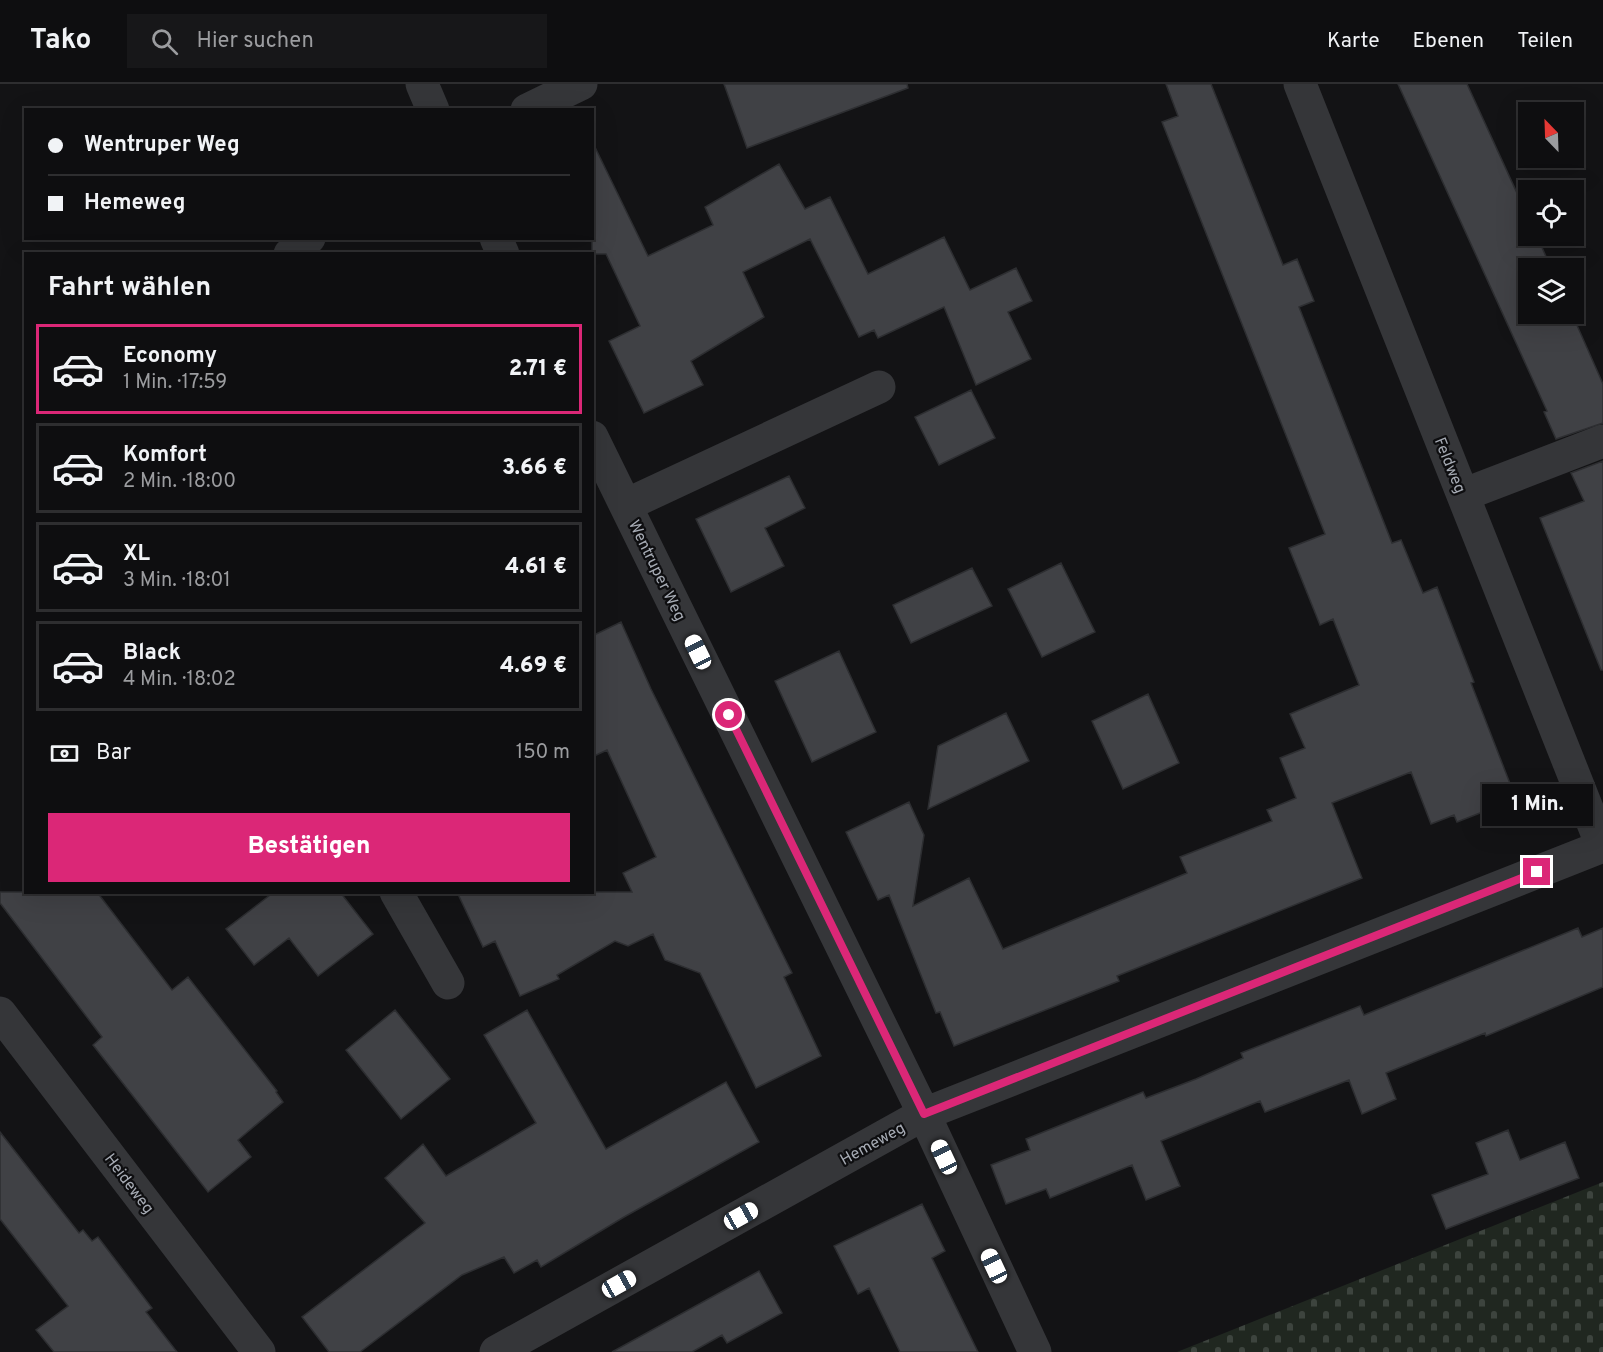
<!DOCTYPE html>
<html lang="de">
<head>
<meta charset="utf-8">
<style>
  body { margin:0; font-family:Overpass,sans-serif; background:#171719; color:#f1f3f6; height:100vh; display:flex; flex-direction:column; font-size:22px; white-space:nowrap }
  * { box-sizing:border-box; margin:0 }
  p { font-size:20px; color:#9b9c9f }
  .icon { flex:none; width:33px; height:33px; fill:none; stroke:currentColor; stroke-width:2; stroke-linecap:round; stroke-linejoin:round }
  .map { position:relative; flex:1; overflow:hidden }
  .details { position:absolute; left:24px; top:168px; width:570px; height:642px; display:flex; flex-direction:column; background:#0e0e10; border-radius:0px; box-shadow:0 6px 24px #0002,0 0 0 2px #2e2e30 }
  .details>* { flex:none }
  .hud { position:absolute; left:24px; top:24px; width:570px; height:132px; border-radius:0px; box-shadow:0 6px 24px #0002,0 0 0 2px #2e2e30; display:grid; align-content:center; height:132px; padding:0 24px; background:#0e0e10 }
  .needle { width:39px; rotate:337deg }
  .buttons { position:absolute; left:1518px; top:18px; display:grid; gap:12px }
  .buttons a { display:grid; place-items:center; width:66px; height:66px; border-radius:0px; background:#0e0e10; box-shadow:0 6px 24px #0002,0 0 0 2px #2e2e30; font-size:30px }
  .end { position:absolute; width:27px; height:27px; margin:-14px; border:8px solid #db2777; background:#fff; box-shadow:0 0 0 3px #fff }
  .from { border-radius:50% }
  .bubble { position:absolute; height:42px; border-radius:0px; background:#0e0e10; box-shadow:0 6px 24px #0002,0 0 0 2px #2e2e30; font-size:20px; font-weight:800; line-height:42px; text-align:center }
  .car { position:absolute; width:18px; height:36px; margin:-18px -9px; border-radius:8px; box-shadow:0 0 4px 2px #0007; background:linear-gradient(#fff 24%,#345 0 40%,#fff 0 76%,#345 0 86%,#fff 0) }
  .hud b { display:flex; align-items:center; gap:21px; height:57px; font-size:22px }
  .hud b+b { border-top:2px solid #2e2e30 }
  .hud i { width:15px; height:15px; background:#f1f3f6 }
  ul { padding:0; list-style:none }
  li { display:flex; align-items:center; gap:18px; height:90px; margin:0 12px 9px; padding:0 12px; border:3px solid #2e2e30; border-radius:0px }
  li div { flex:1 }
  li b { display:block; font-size:22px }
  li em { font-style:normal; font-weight:800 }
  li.on { border-color:#db2777 }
  li>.icon { width:54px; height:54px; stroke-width:1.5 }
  h2 { padding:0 24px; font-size:27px; line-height:72px }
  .pay { display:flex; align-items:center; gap:15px; height:66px; padding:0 24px; font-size:22px }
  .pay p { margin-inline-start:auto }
  .action { display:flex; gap:12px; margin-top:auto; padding:12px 24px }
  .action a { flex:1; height:69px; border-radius:0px; background:#db2777; color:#fff; font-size:24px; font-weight:800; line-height:69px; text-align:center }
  header { display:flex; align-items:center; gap:36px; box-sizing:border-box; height:84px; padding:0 30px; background:#0e0e10; border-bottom:2px solid #2e2e30 }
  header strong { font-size:28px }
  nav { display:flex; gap:33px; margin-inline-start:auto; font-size:21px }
  .search { width:420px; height:54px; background:#171719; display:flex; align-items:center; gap:15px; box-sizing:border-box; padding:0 21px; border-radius:0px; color:#9b9c9f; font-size:22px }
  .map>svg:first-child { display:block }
</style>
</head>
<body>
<header>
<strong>Tako</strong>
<div class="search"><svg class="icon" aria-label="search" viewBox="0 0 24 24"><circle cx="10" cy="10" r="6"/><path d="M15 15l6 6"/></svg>Hier suchen</div>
<nav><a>Karte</a><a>Ebenen</a><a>Teilen</a></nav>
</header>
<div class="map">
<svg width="1603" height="1268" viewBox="0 0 1603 1268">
  <defs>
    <pattern id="cemetery-stones" width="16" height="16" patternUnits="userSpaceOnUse" patternTransform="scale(1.5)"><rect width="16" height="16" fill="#202720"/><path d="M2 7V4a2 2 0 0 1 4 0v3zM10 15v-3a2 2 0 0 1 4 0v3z" fill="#3d443e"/></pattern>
  </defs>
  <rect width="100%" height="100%" fill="#131315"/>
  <path fill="url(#cemetery-stones)" d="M1603,1098v170h-426z"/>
  <path fill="#404145" stroke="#2d2e31" stroke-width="1.5" d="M724,0h183l1,4 -161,60z
    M1166,0h45l72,181 14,-6 17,42 -15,6 93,236 9,-3 22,53 14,-6 37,95 -3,1 45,116 -59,23 -3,-7 -23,9 -20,-52 -79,31 30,75 -245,98 2,5 -165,65 -14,-34 -4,1 -47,-118 -11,5 -32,-68 63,-30 15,33 -11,71 56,-28 34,71 184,-76 -7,-16 92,-36 -5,-11 29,-12 -16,-40 25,-10 -15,-34 69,-29 -26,-66 -13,6 -31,-77 36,-14 -163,-412 16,-6z
    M1398,0h69l61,133v19h9l14,32h-23v46h44l31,70v39l-47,16 -12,-27 3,-1z
    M592,57l56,115 65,-31 -8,-18 74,-43 26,45 25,-12 38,77 76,-37 26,53 46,-22 16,33 -24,11 23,47 -55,26 -32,-78 -66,31 -4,-8 -15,7 -49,-98 -67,33 21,45 -73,44 12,24 -59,28 -35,-72 31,-15 -34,-72h-14z
    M971,306l24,48 -56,27 -24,-48z
    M1603,377v209h-2l-61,-152 44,-17 -13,-28z
    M789,392l16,32 -40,20 19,38 -53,26 -35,-73z
    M1061,479l34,69 -53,25 -34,-68z
    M972,484l20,38 -81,37 -18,-38z
    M621,538l30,67 141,284 -8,4 37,79 -65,32 -56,-115 -35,-13 -12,-26 -25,12 -13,-5 -58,34 2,4 -39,17 -25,-55 -12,6 -26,-55h175l-9,-19 33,-16 -49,-107 -15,7v-121z
    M839,567l37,81 -64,30 -37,-81z
    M1148,610l31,69 -56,26 -31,-68z
    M1006,629l23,48 -101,48 10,-63z
    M0,808h97l75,98 16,-13 89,114 -1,1 7,10 -45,38 13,17 -43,35 -115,-147 9,-8 -102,-134z
    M274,808h66l33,42 -55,42 -29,-38 -35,27 -28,-36z
    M1578,844l4,9 21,-9v59l-117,49 -1,-3 -99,40 10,26 -34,15 -13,-34 -84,32 -5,-11 -99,40 19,45 -34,14 -14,-35 -82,33 -4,-9 -40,15 -15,-39 39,-15 -4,-11 117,-47 3,6 50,-19 47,-21 -2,-5 119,-47 4,9z
    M395,926l55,69 -49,40 -55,-69z
    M527,926l79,139 120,-67 33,60 -135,75 -83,50 -4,-7 -23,13 -10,-16 -42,18 -102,77h-31l-27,-35 123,-94 -40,-45 38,-34 23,32 90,-53 -52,-88z
    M1508,1046l12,30 45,-18 14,36 -133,51 -14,-34 56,-21 -12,-31z
    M0,1048l79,101 4,-3 9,11 6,-4 54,71 -6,4 31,40h-123l-18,-22 32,-24 -68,-87z
    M922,1120l23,47 -13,7 46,94h-78l-31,-64 -11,6 -24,-48z
    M759,1187l23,42 -55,30 -5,-8 -30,17h-80z"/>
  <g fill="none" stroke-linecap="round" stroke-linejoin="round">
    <path stroke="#353639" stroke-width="33" d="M422,0l11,26
      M1300,0l302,762
      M527,26l54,-26
      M496,154l7,16
      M290,170l19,-16
      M592,353l332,677 111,238
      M1463,411l140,-54
      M626,421l253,-118
      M396,808l52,91
      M0,929l259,339
      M496,1268l428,-238 679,-268"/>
  </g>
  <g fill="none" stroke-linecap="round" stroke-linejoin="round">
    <path stroke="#db2777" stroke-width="8" d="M729,631l195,399 613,-242"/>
  </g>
  <g text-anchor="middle" stroke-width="4.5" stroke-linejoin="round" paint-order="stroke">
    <g font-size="16" fill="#a6abb4" stroke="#0e0e10">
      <text transform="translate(1451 381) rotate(68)" y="6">Feldweg</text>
      <text transform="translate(658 486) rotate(64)" y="6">Wentruper Weg</text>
      <text transform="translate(872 1059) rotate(-29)" y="6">Hemeweg</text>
      <text transform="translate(130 1099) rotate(53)" y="6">Heideweg</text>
    </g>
  </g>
</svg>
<div class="buttons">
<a><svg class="needle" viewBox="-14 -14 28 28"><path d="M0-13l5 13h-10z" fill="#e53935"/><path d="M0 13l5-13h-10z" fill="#9b9c9f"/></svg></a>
<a><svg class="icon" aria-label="locate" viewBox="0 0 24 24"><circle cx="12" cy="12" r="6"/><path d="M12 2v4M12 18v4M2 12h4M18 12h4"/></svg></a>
<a><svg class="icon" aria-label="layers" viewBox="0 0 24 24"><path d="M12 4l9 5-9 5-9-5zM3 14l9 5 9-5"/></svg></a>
</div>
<i class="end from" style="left:729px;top:631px"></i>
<i class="end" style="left:1537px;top:788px"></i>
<div class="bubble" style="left:1482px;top:700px;width:111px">1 Min.</div>
<i class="car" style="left:698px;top:568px;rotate:334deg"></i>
<i class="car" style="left:944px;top:1073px;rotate:335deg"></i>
<i class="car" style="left:741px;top:1132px;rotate:61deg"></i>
<i class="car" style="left:994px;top:1182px;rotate:335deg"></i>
<i class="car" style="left:619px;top:1200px;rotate:61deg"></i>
<div class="hud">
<b><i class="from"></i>Wentruper Weg</b>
<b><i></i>Hemeweg</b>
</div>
<section class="details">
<h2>Fahrt wählen</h2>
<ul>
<li class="on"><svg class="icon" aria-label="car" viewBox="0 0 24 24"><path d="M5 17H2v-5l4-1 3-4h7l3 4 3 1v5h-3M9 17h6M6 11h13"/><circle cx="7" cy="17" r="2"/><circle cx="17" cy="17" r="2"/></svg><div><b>Economy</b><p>1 Min. · 17:59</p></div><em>2.71 €</em></li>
<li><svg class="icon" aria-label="car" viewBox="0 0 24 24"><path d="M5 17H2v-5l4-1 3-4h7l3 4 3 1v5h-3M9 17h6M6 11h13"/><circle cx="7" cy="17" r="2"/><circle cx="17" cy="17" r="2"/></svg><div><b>Komfort</b><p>2 Min. · 18:00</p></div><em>3.66 €</em></li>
<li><svg class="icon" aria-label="car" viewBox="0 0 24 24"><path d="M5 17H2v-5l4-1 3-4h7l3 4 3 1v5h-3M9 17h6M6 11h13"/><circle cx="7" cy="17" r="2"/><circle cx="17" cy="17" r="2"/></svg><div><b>XL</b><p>3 Min. · 18:01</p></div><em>4.61 €</em></li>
<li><svg class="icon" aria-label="car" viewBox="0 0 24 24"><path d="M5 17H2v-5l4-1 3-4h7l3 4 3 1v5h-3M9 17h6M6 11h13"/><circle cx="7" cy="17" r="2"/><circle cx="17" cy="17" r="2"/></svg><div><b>Black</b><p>4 Min. · 18:02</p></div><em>4.69 €</em></li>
</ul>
<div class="pay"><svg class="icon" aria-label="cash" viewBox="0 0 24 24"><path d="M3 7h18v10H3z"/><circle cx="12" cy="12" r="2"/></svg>Bar<p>150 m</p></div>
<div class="action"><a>Bestätigen</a></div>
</section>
</div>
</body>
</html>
